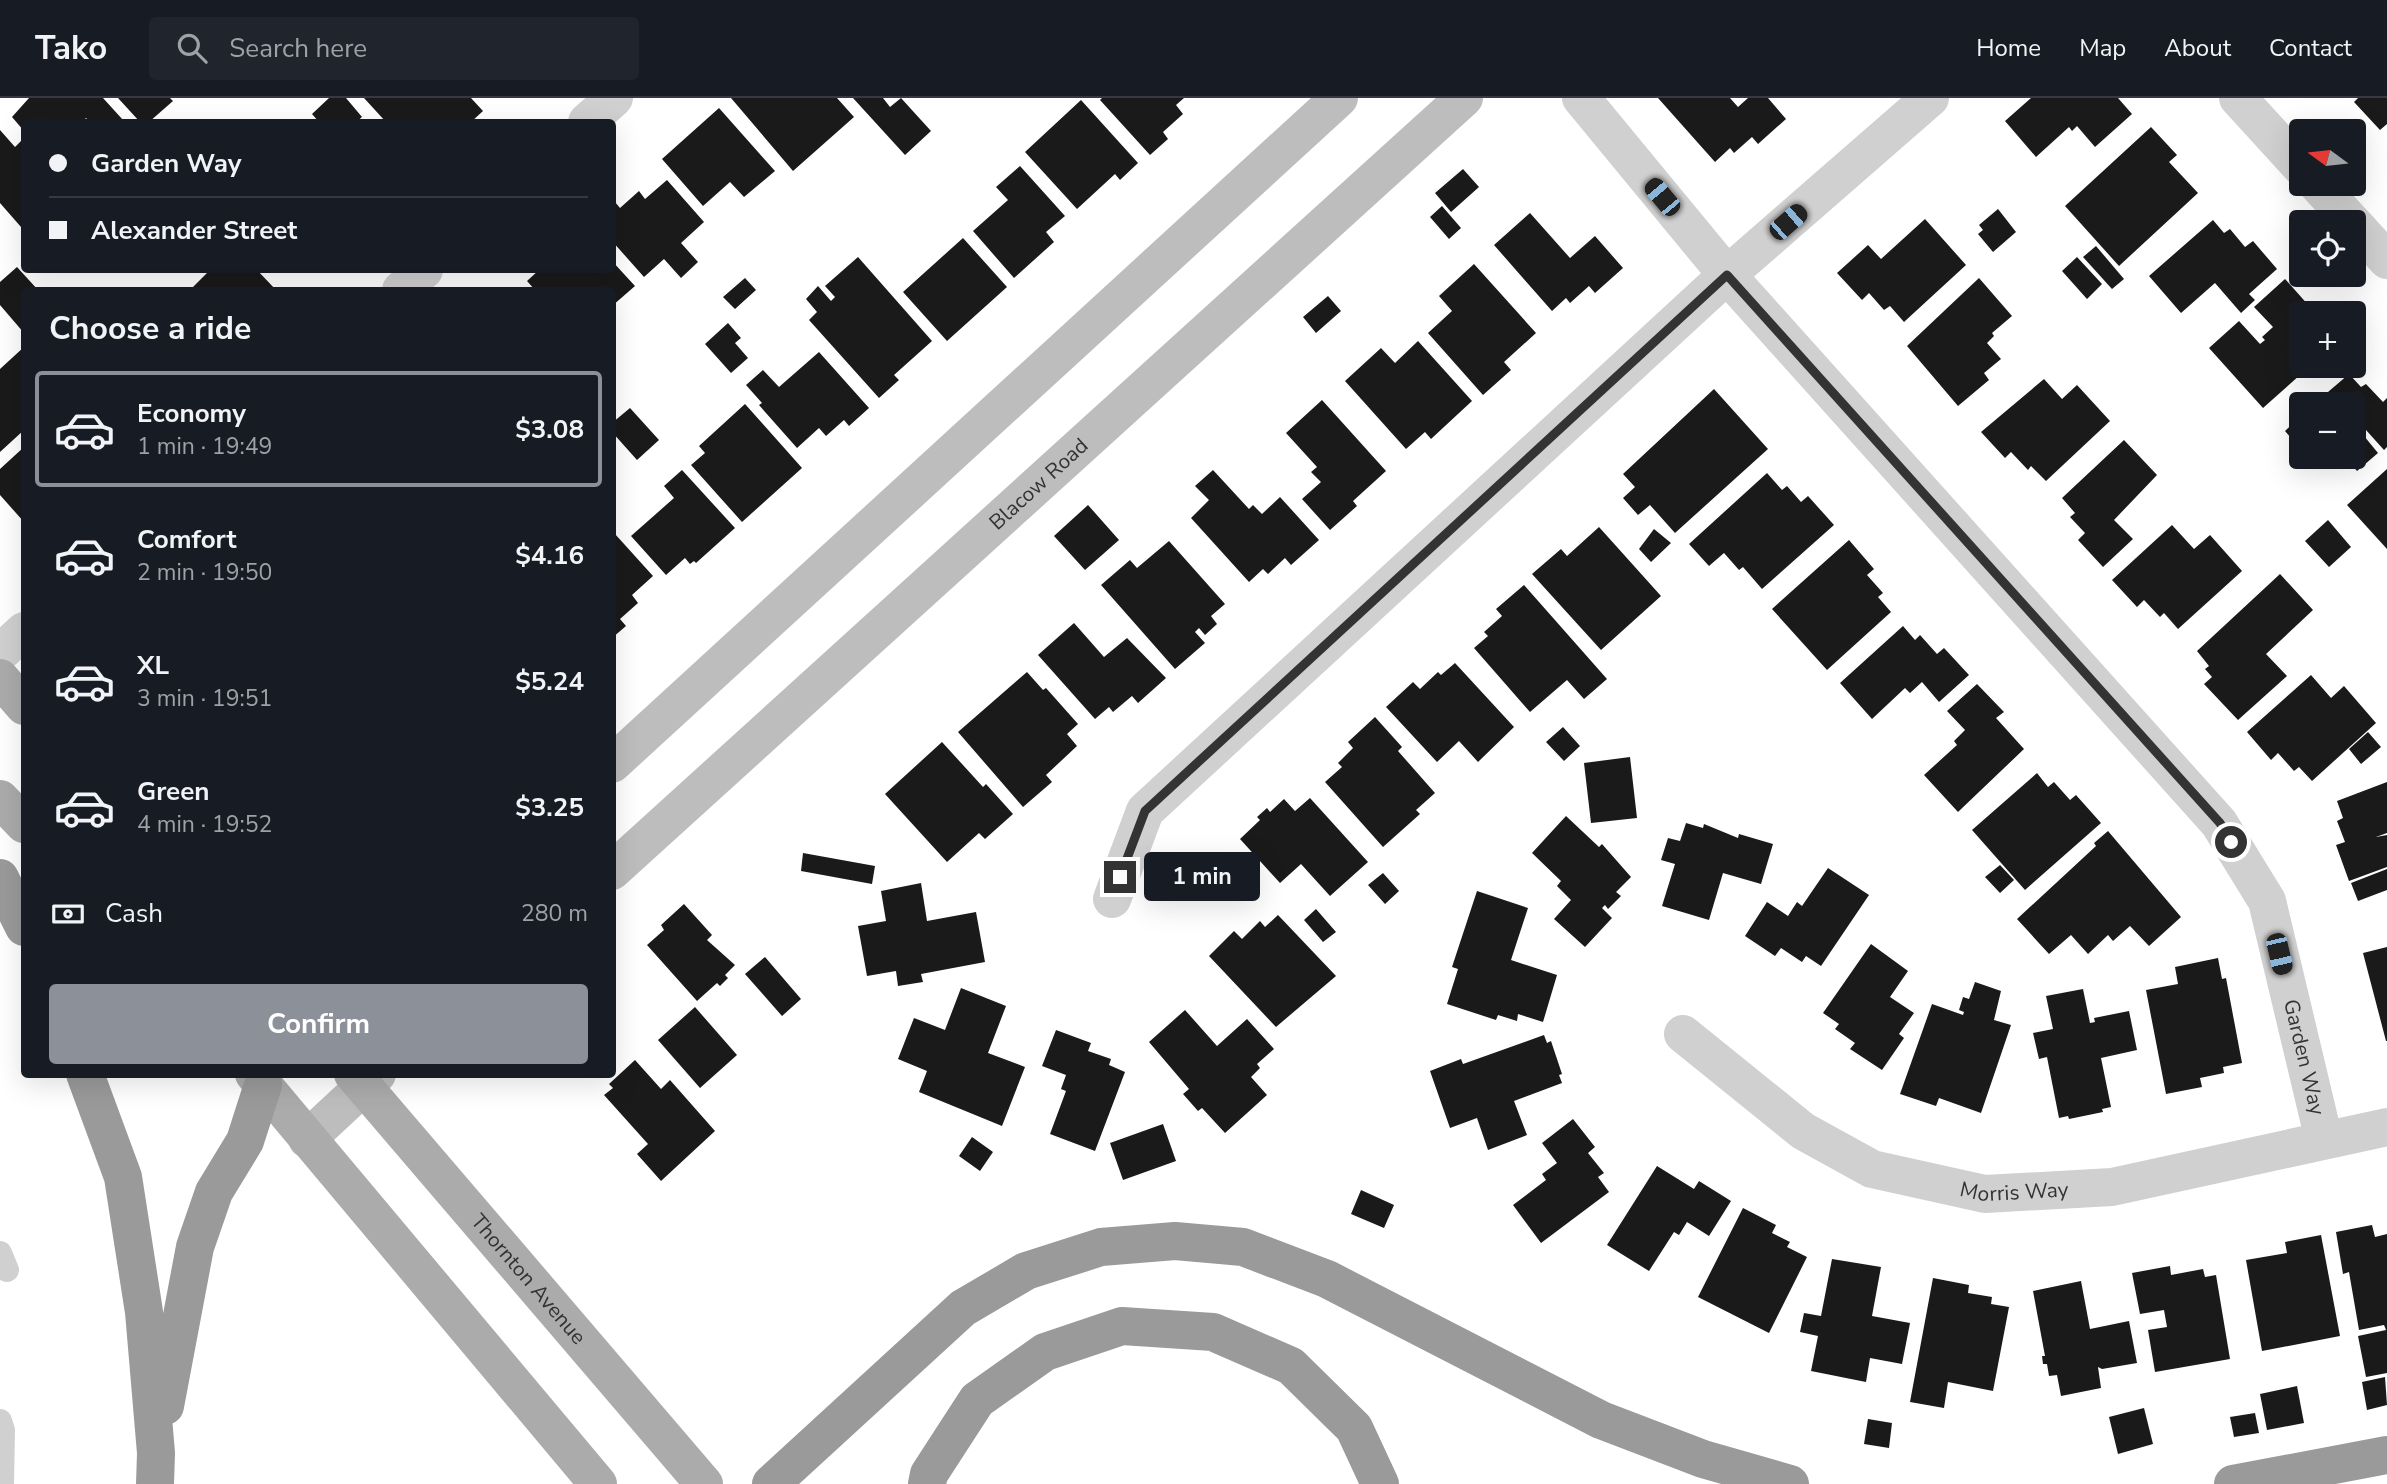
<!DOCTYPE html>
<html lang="en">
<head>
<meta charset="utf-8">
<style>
  body { margin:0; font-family:"Nunito Sans",sans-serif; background:#20242c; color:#f1f3f6; height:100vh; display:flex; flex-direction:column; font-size:26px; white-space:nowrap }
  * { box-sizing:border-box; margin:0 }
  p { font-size:23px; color:#9ea1a6 }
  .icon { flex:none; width:38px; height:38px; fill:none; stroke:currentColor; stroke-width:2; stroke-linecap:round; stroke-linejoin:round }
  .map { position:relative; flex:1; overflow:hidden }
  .side { position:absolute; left:21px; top:189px; width:595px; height:791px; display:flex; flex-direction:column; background:#171b24; border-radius:7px; box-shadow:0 7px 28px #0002 }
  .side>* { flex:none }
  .banner { position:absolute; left:21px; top:21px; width:595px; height:154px; border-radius:7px; box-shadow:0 7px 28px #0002; display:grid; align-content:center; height:154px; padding:0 28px; background:#171b24 }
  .needle { width:46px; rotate:285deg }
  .fabs { position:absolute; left:2289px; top:21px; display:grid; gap:14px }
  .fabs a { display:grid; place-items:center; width:77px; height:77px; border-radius:7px; background:#171b24; box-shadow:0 7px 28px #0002; font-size:35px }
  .end { position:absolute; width:32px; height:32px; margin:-16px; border:9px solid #333; background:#fff; box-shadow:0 0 0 4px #fff }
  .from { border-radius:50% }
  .bubble { position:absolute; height:49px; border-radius:7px; background:#171b24; box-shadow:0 7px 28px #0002; font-size:23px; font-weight:700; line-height:49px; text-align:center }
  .car { position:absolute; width:21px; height:42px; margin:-21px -10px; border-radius:9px; box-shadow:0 0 5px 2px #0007; background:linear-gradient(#222 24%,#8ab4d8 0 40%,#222 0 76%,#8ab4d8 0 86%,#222 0) }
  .banner b { display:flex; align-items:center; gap:24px; height:66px; font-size:26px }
  .banner b+b { border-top:2px solid #363941 }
  .banner i { width:18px; height:18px; background:#f1f3f6 }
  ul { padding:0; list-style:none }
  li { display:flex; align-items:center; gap:21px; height:116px; margin:0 14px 10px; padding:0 14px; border:4px solid transparent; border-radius:7px }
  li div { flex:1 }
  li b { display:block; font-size:26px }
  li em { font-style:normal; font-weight:700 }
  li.current { border-color:#8c9099 }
  li>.icon { width:63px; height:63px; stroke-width:1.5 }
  h2 { padding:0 28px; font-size:32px; line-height:84px }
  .pay { display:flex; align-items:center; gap:18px; height:77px; padding:0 28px; font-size:26px }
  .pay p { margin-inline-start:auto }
  .cta { display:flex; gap:14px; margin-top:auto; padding:14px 28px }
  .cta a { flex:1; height:80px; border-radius:7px; background:#8c9099; color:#fff; font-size:28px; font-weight:700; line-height:80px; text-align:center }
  header { display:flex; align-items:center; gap:42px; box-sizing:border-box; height:98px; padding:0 35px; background:#171b24; border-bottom:2px solid #363941 }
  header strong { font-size:33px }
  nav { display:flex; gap:38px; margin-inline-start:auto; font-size:24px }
  .search { width:490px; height:63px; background:#20242c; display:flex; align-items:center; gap:18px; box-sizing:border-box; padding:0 24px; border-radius:7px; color:#9ea1a6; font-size:26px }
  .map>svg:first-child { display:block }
</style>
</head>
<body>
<header>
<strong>Tako</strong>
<div class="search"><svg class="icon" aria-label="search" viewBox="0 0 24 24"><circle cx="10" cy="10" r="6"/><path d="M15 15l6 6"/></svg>Search here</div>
<nav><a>Home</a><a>Map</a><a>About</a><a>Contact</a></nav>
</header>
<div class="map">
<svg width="2387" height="1386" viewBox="0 0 2387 1386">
  <rect width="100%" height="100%" fill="#fff"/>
  <path fill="#1a1a1a" d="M29,0h74l20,22 -33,2 -4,-4 -4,4h-58v9l-12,-14z
    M118,0h52l3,3 -24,21h-9z
    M329,0h17l16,19 -6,5h-37l-7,-8z
    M364,0h107l12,13 -12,11h-85z
    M731,0h106l17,19 -61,54z
    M853,0h30l7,9 11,-9 30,33 -26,24z
    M1102,0h82l-8,7 7,9 -20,18 5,7 -18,16 -50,-55z
    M1658,0h72l8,9 10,-9h20l18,21 -28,25 -6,-7 -18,16 -4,-5 -15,14z
    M2031,0h87l14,16 -37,33 -18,-21 -5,5 -3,-4 -33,30 -31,-36z
    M2358,0h29v26l-7,6 -26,-28z
    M1081,2l57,63 -18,17 -5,-6 -38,35 -52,-57z
    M719,10l56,63 -31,26 -14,-15 -27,24 -41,-47z
    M2151,29l26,28 -8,7 29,31 -79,73 -54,-60z
    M0,32l15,17 6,-6 3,4v79l-3,3 -21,-24z
    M1020,68l45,50 -19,16 8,10 -40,36 -41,-47 35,-31 -12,-13z
    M1463,71l16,18 -28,25 -16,-19z
    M667,82l37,42 -23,21 17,19 -17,16 -17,-19 -20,18 -32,-36v-37l3,-2 5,6 19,-17 6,8z
    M1442,108l19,22 -12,11 -19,-22z
    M1998,111l18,23 -23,20 -15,-18 5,-4 -4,-5z
    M1530,115l40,45 25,-22 28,32 -28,25 -6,-7 -19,17 -4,-5 -14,13 -58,-66z
    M1925,121l41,46 -62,57 -14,-16 -6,4 -15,-17 -7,7 -25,-27 31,-28 13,14z
    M2213,122l11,13 6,-4 15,18 8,-6 24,28 -28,25 6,6 -14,13 -26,-30 -34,30 -32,-37z
    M963,140l44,49 -60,54 -44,-49z
    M2096,148l28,33 -12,10 -29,-32z
    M858,159l74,84 -38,34 5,5 -20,18 -70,-78 8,-8 -11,-13 12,-13 13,15 4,-4 -10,-11z
    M2077,159l25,27 -15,15 -25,-28z
    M612,163l23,25 -23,20v-16h-77l-8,-9 12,-11h73z
    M1474,166l62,69 -32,29 7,8 -28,25 -55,-62 24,-22 -13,-15z
    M17,169l21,23h-14v43l-24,-28v-23z
    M210,172h47l19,20h-86z
    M745,180l11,12 -21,19 -12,-12z
    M1979,180l33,38 -20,17 2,3 -7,7 14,16 -17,14 5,7 -31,26 -51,-60z
    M2285,181l25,28 -9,6v53h9l-47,42 -54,-60 30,-27 21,23 5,-4 -3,-3 11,-10 -19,-20z
    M1328,198l13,15 -25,22 -13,-16z
    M728,225l13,15 -6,5 13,15 -17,15 -26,-29z
    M1418,243l54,60 -41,38 -6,-7 -19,17 -61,-68 36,-33 14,15z
    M24,249v83l-24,22v-83z
    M819,254l50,56 -20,18 -5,-6 -18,16 -7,-8 -22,20 -38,-43 3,-2 -16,-18 17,-15 16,17z
    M2349,276l12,13 5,-3 17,18 4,-4v49l-3,3 -18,-20 -12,10v-36h-40z
    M2044,281l18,20 15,-14 33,36 -64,60 -15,-15 -3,4 -17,-18 -6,6 -24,-26z
    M1714,291l54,60 -93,84 -25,-28 -12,10 -15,-17 12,-11 -12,-13z
    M1322,302l64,71 -33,30 4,5 -27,24 -28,-31 19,-17 -10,-10 6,-5 -31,-34z
    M745,306l57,64 -60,54 -51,-57 14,-12 -6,-7z
    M630,310l29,32 -22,20 -25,-28v-9z
    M2301,318v33l-16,-18z
    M2364,338l14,17 -21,18 -12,-14h9v-12z
    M2124,342l33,35 -43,45 19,19 -30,28 -25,-27 7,-7 -15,-16 5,-4 -13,-15z
    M24,349v75l-24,-27v-26z
    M2308,359h20l-11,10z
    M2387,371v80l-40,-44z
    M682,372l53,58 -39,35 -2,-2 -4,3 -5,-6 -19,17 -35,-39 43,-38 -10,-12z
    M1213,372l36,39 4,-4 9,9 18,-17 39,43 -28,25 -6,-7 -17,16 -5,-5 -14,13 -58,-64 18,-18 -14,-14z
    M1767,375l15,17 5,-4 14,16 7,-6 26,29 -72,64 -19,-22 -4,3 -15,-17 -15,13 -20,-22z
    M1088,407l31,35 -34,30 -31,-34z
    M2328,422l23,27 -22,20 -24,-26z
    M2172,427l22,24 16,-14 32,36 -64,58 -14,-16 -4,4 -16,-17 -7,7 -25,-27z
    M1599,429l62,69 -60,54 -69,-76 29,-25 6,7z
    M1654,431l17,14 -20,19 -12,-13z
    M615,436l38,42 -21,19 6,8 -18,16 6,7 -14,12v-101z
    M1849,442l25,29 -7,6 16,18 -5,4 13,15 -64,58 -55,-61z
    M1169,443l56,63 -14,12 6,8 -12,11 -6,-7 -4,4 10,11 -30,26 -74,-84 29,-25 7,8z
    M2280,476l33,36 -47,44 21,22 -49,44 -34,-36 8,-7 -7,-8 4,-3 -12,-15z
    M1524,487l83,94 -23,20 -17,-19 -37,32 -56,-64 14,-12 -4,-4 18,-16 -6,-7z
    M1074,525l30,34 23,-19 39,40 -28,25 -6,-7 -19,16 -4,-5 -14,12 -57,-64z
    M1903,528l12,14 5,-5 17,19 7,-6 25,27 -30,27 -17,-20 -12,11 -5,-5 -33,31 -32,-36z
    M1455,565l59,64 -36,35 -19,-21 -22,21 -51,-55 27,-25 7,7 18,-17 3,3z
    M1027,574l16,18 3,-2 32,36 -11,10 10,12 -31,29 6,7 -29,25 -65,-75z
    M2311,577l20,23 13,-12 32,37 -64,58 -13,-14 -5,4 -16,-18 -7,7 -24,-28z
    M1977,586l27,28 -8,6 28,31 -66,63 -34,-37 33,-30 -3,-4 11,-11 -18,-19z
    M1375,619l27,30 -4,4 37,42 -19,17 4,4 -37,33 -58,-65 17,-15 -4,-4 15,-15 -5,-6z
    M1563,629l17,19 -16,15 -18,-19z
    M2368,634l13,15 -20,17 -12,-15z
    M942,644l41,45 3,-3 27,30 -28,25 -6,-6 -32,29 -62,-68z
    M1630,659l7,61 -46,5 -7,-60z
    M2037,675l11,14 6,-5 16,18 6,-5 25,28 -76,67 -53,-60z
    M2387,684v51l-11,4 11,-2v32l-38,14 -13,-36 9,-3 -8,-21 6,-3 -6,-17z
    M1310,700l58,64 -38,34 -29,-32 -21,19 -40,-44 20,-19 -3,-3 10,-9 3,4 14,-13 11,12z
    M1566,718l33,31 3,-3 29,33 -15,15 5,4 -13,13 -3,-4 -3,3 10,10 -27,29 -31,-28 17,-19 -14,-14 4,-5 -29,-28z
    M1686,725l17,5 1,-4 34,14 1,-4 34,10 -12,40 -38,-11 -14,47 -47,-14 13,-42 -14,-4 7,-22 12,3z
    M2108,733l73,86 -32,29 -19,-20 -17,15 -5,-6 -20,19 -17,-19 -22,19 -32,-35 79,-73 -2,-3z
    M803,755l72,13 -3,18 -71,-13z
    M2000,767l14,15 -14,13 -15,-16z
    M1828,770l41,27 -48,71 -15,-10 -4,6 -21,-14 -6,8 -30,-20 22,-34 21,14 9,-14 5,4z
    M2387,771v21l-29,11 -7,-18z
    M1383,775l16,18 -14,13 -17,-19z
    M921,785l6,38 49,-9 9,50 -64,12 2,8 -25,4 -2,-15 -29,5 -9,-50 28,-5 -5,-30z
    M1477,793l51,17 -17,52 46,15 -14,47 -25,-8 -1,7 -19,-6 -2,5 -49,-16 11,-35 -6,-2z
    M684,806l28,31 -5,5 28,25 -10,10 3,3 -8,8 -3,-3 -20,18 -50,-56 17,-15 -3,-5z
    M1316,811l20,23 -13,10 -19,-22z
    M1278,817l58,61 -60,51 -67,-71 25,-25 8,8 18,-18 5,6z
    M1871,846l37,27 -18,26 24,16 -15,21 5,4 -22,32 -32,-21 5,-6 -20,-14 4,-5 -16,-11z
    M2387,849v94h-1l-23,-88z
    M765,859l36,42 -19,17 -37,-42z
    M2218,860l4,21 4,-1 16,85 -19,4 1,6 -24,5 2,9 -36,7 -20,-104 32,-6 -3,-17z
    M1975,884l26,9 -7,29 17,5 -30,88 -42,-15 -3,8 -36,-12 32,-90 31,11 1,-3 -5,-2 4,-13 6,2z
    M961,890l45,18 -18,47 37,14 -23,59 -83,-34 8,-21 -29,-12 16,-41 31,12z
    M2083,891l7,34 5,-1 -1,-4 35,-7 8,39 -36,8 10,49 -9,2 1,3 -34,7 -1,-3 -9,2 -12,-61 -8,2 -6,-26 20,-4 -7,-33z
    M695,909l42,48 -37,33 -42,-48z
    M1185,912l32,36 30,-27 27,30 -17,15 3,4 -9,9 16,18 -42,38 -23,-25 -4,3 -15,-17 6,-5 -40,-47z
    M1056,932l35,13 -3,8 23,8 -2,6 16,7 -30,79 -45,-17 16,-43 -5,-2 5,-14 -24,-9z
    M1544,937l3,8 4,-2 11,33 -3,1 3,8 -48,18 13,34 -39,15 -11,-32 -27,10 -20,-57 31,-12 2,5z
    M635,962l26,29 9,-9 45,51 -54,50 -24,-27 11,-10 -44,-49 9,-7 -4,-4z
    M1573,1021l22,28 -7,6 16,20 -6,4 11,15 -68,51 -28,-38 33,-25 -4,-6 15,-11 -15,-20z
    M1163,1026l13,37 -53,19 -13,-37z
    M972,1039l21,15 -13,19 -21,-15z
    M1657,1068l37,23 5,-8 32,20 -22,35 -22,-14 -8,13 -5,-3 -25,39 -42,-26z
    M1361,1092l33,15 -10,23 -33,-14z
    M1743,1110l33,17 -4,8 18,9 -3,5 20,10 -38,76 -71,-36z
    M2372,1127l3,12 12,-3v139l-21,4 -8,-41 28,-6 -2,-5 -25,5 -10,-58 -6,2 -7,-42z
    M2321,1137l19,101 -78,15 -16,-91 41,-7 -2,-11z
    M1832,1161l49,8 -9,49 38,7 -8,41 -32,-6 -4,24 -55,-11 7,-35 -18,-4 4,-19 17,3z
    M2170,1168l1,9 32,-6 2,8 11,-2 14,84 -75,13 -7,-42 19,-3 -3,-17 -24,4 -8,-41z
    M1933,1180l36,7 -1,8 24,4 -1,7 18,3 -16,84 -45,-9 -4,26 -34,-6z
    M2081,1183l9,48 39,-8 8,42 -35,6 -4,-2 3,21 -40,8 -4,-21 -8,1 -2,-12h-4l-1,-8h3l-12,-65z
    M2385,1279l2,28 -20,5 -5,-28z
    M2297,1288l7,37 -37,7 -7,-36z
    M2144,1310l9,36 -35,10 -9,-37z
    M2255,1315l4,20 -25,4 -4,-20z
    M1868,1321l24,4 -3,25 -25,-4z"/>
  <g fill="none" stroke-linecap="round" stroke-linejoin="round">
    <path stroke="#d0d0d0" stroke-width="24" d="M0,1155l7,17
      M0,1323l3,9 -1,54"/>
    <g stroke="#d0d0d0" stroke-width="38">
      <path id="s1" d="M1581,0l146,177 492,548 48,78 57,239"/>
      <path d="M2238,0l63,69"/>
      <path d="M587,24l27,-24"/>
      <path d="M2317,86l35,38"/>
      <path d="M2354,126l33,36"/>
      <path d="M401,192l23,-20"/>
      <path d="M0,555l24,-22"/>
      <path d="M1112,801l33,-88 582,-536 203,-177"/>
      <path id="s2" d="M1683,936l120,97 69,38 113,25 127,-7 275,-60"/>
    </g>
    <g stroke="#bdbdbd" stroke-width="38">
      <path d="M612,666l727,-666"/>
      <path id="s3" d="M612,773l852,-773"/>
      <path d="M307,1041l70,-65"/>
    </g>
    <g stroke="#ababab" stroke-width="38">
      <path d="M0,580l24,28"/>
      <path d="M0,701l24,25"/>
      <path d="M254,976l344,410"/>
      <path id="s4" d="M353,976l351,410"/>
    </g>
    <path stroke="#9a9a9a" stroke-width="38" d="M0,780l24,49
      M85,976l38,103 21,135 12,141 -1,31
      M165,1308l30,-159 19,-55 31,-51 18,-56
      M771,1386l192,-176 63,-37 75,-24 74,-6 68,6 84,32 274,141 102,39 87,25
      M927,1386l2,-10 48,-74 68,-48 77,-26 91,6 78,34 63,62 26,56
      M2233,1386l154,-29"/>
  </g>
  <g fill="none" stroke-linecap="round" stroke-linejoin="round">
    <path stroke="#333" stroke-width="9" d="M1120,779l25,-66 582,-536 493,548 11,19"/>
  </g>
  <g text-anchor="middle" stroke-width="7" stroke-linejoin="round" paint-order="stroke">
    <g font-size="21" fill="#333" stroke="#fff">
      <text dy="7" stroke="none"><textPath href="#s3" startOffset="576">Blacow Road</textPath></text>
      <text dy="7" stroke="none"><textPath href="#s1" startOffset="1218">Garden Way</textPath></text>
      <text dy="7" stroke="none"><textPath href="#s2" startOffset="378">Morris Way</textPath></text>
      <text dy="7" stroke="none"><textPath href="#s4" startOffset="270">Thornton Avenue</textPath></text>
    </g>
  </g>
</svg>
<div class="fabs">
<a><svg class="needle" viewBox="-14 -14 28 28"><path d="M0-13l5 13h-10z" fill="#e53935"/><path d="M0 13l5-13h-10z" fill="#9ea1a6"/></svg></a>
<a><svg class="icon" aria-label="locate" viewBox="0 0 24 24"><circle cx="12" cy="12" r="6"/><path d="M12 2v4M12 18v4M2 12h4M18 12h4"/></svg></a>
<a>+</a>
<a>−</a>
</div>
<i class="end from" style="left:2231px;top:744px"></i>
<i class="end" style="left:1120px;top:779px"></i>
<div class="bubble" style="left:1144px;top:754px;width:116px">1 min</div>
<i class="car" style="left:1662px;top:99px;rotate:320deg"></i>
<i class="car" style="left:1788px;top:124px;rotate:49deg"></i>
<i class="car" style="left:2279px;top:856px;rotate:167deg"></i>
<div class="banner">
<b><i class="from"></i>Garden Way</b>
<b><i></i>Alexander Street</b>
</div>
<section class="side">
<h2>Choose a ride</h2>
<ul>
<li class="current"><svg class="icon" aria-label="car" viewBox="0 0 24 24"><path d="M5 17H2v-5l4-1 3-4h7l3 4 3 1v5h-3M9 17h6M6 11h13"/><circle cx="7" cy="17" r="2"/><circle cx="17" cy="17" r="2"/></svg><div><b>Economy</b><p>1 min · 19:49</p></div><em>$3.08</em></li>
<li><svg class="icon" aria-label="car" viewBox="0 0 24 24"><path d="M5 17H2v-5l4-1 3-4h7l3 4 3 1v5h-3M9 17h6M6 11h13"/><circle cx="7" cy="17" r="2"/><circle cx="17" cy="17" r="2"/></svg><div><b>Comfort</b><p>2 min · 19:50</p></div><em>$4.16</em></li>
<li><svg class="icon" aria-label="car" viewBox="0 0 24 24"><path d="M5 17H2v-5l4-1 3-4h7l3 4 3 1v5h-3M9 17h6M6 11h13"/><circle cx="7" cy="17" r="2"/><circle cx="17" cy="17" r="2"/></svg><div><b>XL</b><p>3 min · 19:51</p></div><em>$5.24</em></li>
<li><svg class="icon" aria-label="car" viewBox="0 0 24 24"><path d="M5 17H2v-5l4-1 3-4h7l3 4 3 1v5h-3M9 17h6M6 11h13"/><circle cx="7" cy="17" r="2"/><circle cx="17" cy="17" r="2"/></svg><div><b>Green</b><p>4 min · 19:52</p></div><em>$3.25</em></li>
</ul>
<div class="pay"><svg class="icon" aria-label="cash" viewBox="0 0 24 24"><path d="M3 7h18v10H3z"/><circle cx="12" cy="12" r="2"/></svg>Cash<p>280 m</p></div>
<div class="cta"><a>Confirm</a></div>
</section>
</div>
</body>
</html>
